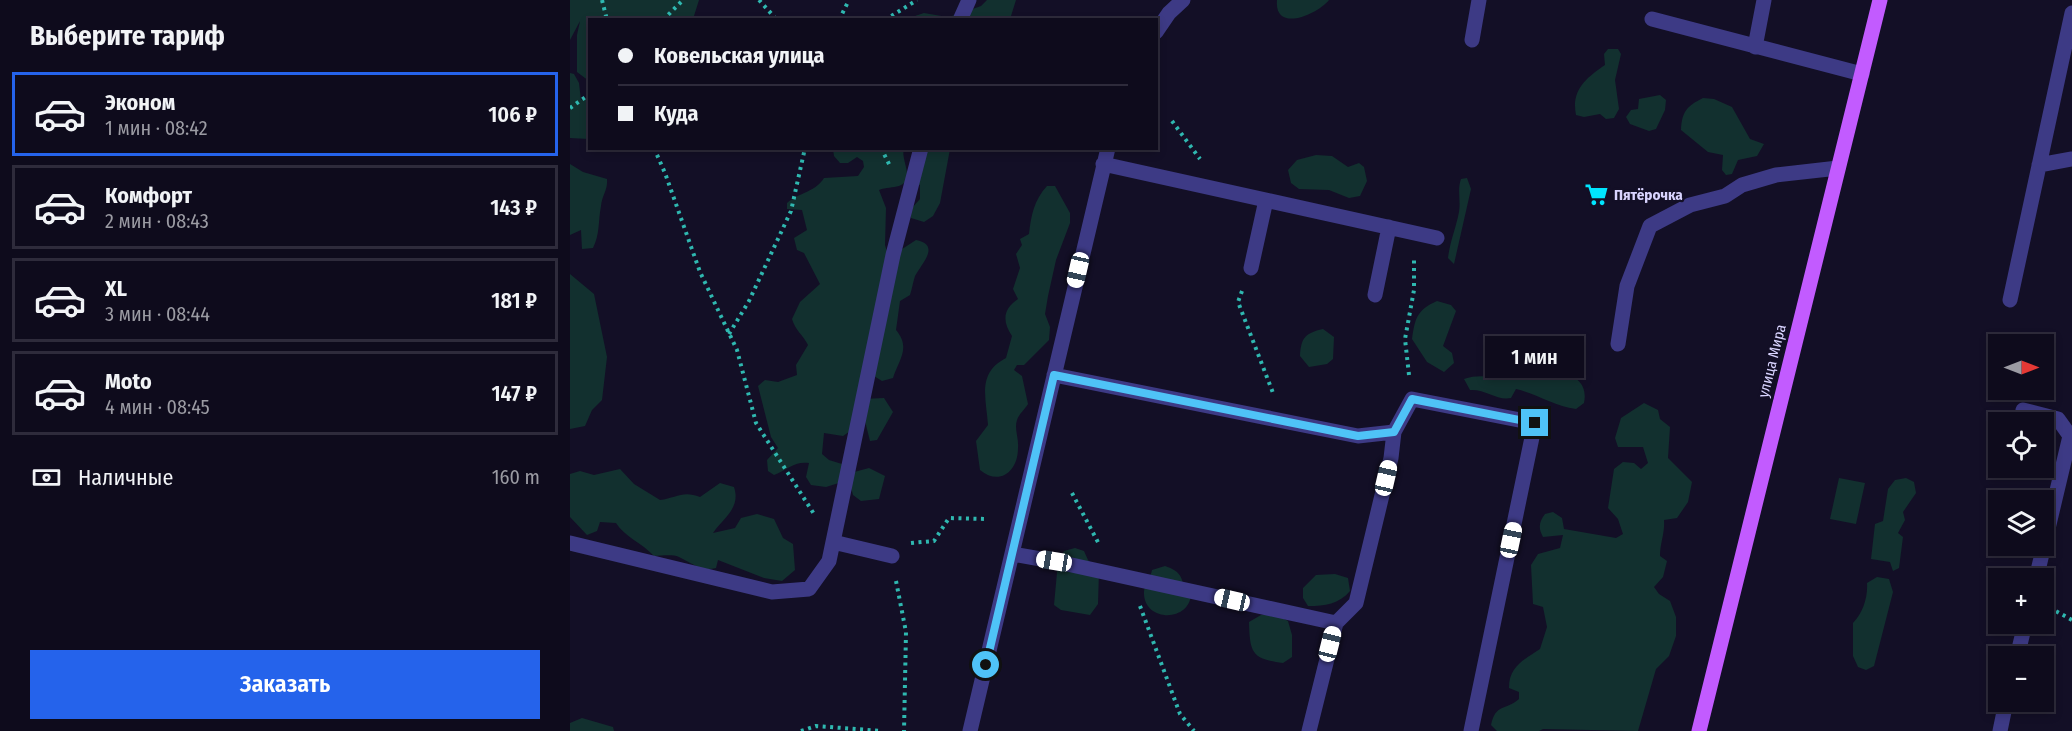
<!DOCTYPE html>
<html lang="ru">
<head>
<meta charset="utf-8">
<style>
  body { margin:0; font-family:"Fira Sans Condensed",sans-serif; background:#1c1929; color:#f1f3f6; height:100vh; display:flex; flex-direction:column; font-size:22px; white-space:nowrap }
  * { box-sizing:border-box; margin:0 }
  p { font-size:20px; color:#9b9ba3 }
  .icon { flex:none; width:33px; height:33px; fill:none; stroke:currentColor; stroke-width:2; stroke-linecap:round; stroke-linejoin:round }
  .map { position:relative; flex:1; overflow:hidden }
  .panel { display:flex; flex-direction:column; background:#0e0b1c; width:570px }
  .panel>* { flex:none }
  .guide { position:absolute; left:18px; top:18px; width:570px; height:132px; border-radius:0px; box-shadow:0 3px 9px #0003,0 0 0 2px #2e2b3b; display:grid; align-content:center; height:132px; padding:0 30px; background:#0e0b1c }
  .needle { width:39px; rotate:90deg }
  .fabs { position:absolute; left:1418px; top:334px; display:grid; gap:12px }
  .fabs a { display:grid; place-items:center; width:66px; height:66px; border-radius:0px; background:#0e0b1c; box-shadow:0 3px 9px #0003,0 0 0 2px #2e2b3b; font-size:30px }
  .end { position:absolute; width:27px; height:27px; margin:-14px; border:8px solid #4fc3f7; background:#111; box-shadow:0 0 0 3px #111 }
  .from { border-radius:50% }
  .bubble { position:absolute; height:42px; border-radius:0px; background:#0e0b1c; box-shadow:0 3px 9px #0003,0 0 0 2px #2e2b3b; font-size:20px; font-weight:600; line-height:42px; text-align:center }
  .car { position:absolute; width:18px; height:36px; margin:-18px -9px; border-radius:8px; box-shadow:0 0 4px 2px #0007; background:linear-gradient(#fff 24%,#345 0 40%,#fff 0 76%,#345 0 86%,#fff 0) }
  .guide b { display:flex; align-items:center; gap:21px; height:57px; font-size:22px }
  .guide b+b { border-top:2px solid #2e2b3b }
  .guide i { width:15px; height:15px; background:#f1f3f6 }
  ul { padding:0; list-style:none }
  li { display:flex; align-items:center; gap:18px; height:84px; margin:0 12px 9px; padding:0 18px; border:3px solid #2e2b3b; border-radius:0px }
  li div { flex:1 }
  li b { display:block; font-size:22px }
  li em { font-style:normal; font-weight:600 }
  li.selected { border-color:#2563eb }
  li>.icon { width:54px; height:54px; stroke-width:1.5 }
  h2 { padding:0 30px; font-size:27px; line-height:72px }
  .pay { display:flex; align-items:center; gap:15px; height:66px; padding:0 30px; font-size:22px }
  .pay p { margin-inline-start:auto }
  .cta { display:flex; gap:12px; margin-top:auto; padding:12px 30px }
  .cta a { flex:1; height:69px; border-radius:0px; background:#2563eb; color:#fff; font-size:24px; font-weight:600; line-height:69px; text-align:center }
  main { display:flex; flex:1; min-height:0 }
  .map>svg:first-child { display:block }
</style>
</head>
<body>
<main>
<section class="panel">
<h2>Выберите тариф</h2>
<ul>
<li class="selected"><svg class="icon" aria-label="car" viewBox="0 0 24 24"><path d="M5 17H2v-5l4-1 3-4h7l3 4 3 1v5h-3M9 17h6M6 11h13"/><circle cx="7" cy="17" r="2"/><circle cx="17" cy="17" r="2"/></svg><div><b>Эконом</b><p>1 мин · 08:42</p></div><em>106 ₽</em></li>
<li><svg class="icon" aria-label="car" viewBox="0 0 24 24"><path d="M5 17H2v-5l4-1 3-4h7l3 4 3 1v5h-3M9 17h6M6 11h13"/><circle cx="7" cy="17" r="2"/><circle cx="17" cy="17" r="2"/></svg><div><b>Комфорт</b><p>2 мин · 08:43</p></div><em>143 ₽</em></li>
<li><svg class="icon" aria-label="car" viewBox="0 0 24 24"><path d="M5 17H2v-5l4-1 3-4h7l3 4 3 1v5h-3M9 17h6M6 11h13"/><circle cx="7" cy="17" r="2"/><circle cx="17" cy="17" r="2"/></svg><div><b>XL</b><p>3 мин · 08:44</p></div><em>181 ₽</em></li>
<li><svg class="icon" aria-label="car" viewBox="0 0 24 24"><path d="M5 17H2v-5l4-1 3-4h7l3 4 3 1v5h-3M9 17h6M6 11h13"/><circle cx="7" cy="17" r="2"/><circle cx="17" cy="17" r="2"/></svg><div><b>Moto</b><p>4 мин · 08:45</p></div><em>147 ₽</em></li>
</ul>
<div class="pay"><svg class="icon" aria-label="cash" viewBox="0 0 24 24"><path d="M3 7h18v10H3z"/><circle cx="12" cy="12" r="2"/></svg>Наличные<p>160 m</p></div>
<div class="cta"><a>Заказать</a></div>
</section>
<div class="map">
<svg width="1502" height="731" viewBox="0 0 1502 731">
  <rect width="100%" height="100%" fill="#130f26"/>
  <path fill="#12302f" d="M0,0h129l-6,19 -103,1 -1,61 -12,-9v-37l3,-14 -10,19z
    M417,0h29l-5,16c-10,4 -19,-2 -27,4h-81l21,-7 23,4 9,-2 25,-9z
    M707,0h52c-12,15 -55,33 -52,0z
    M1038,49h10l3,5 -6,26 4,29 -5,9 -8,1 -6,-5 -16,3 -8,-2c-5,-25 10,-37 29,-50l-1,-11z
    M0,73l4,1 5,9 2,17 8,-1v40l-19,-1z
    M1090,95l6,5 -1,10 -9,19 -7,2 -19,-7 -4,-7 5,-7 7,-1 1,-10z
    M1133,98l11,1 18,8 18,32 14,5 -7,12 -19,4 -6,14 -6,1 -4,-5 1,-15 -15,-3 -27,-22c1,-19 6,-24 22,-32z
    M263,149h71c-4,10 12,31 -5,37 -6,2 -13,1 -20,4l7,18 -1,37 3,10h5l23,-15c25,5 6,23 -1,36 -2,6 -3,13 -5,19l-10,6 -4,29c15,18 3,29 -3,48l-11,3 -8,-5 -11,23 21,-1 9,14 -16,28 -7,1 -5,-20 -22,15 -19,-3 -2,21 7,6 13,4 5,10 22,-6 16,8 -6,23 -18,2 -8,-6 -3,-11 -5,-3 -19,6 -15,-2 -5,-8 3,-14c-15,-2 -22,7 -35,12l-6,-4 -1,-11 11,-12 -7,-11 -13,-51 7,-6 13,2 19,-7 -1,-10 12,-20c-5,-10 -13,-15 -16,-26l8,-17 20,-18 -16,-31 -7,-3 -3,-12 13,-8 -5,-20 -15,-1v-6c13,-11 27,-10 37,-25l34,-2 6,-9 -1,-6 -6,-4 -9,6h-8l-6,-7z
    M344,149h36l-10,54 -7,13 -9,6 -13,-4v-9l9,-10v-14l-8,-3z
    M746,155l16,1 16,11 11,-4 5,4 3,14 -7,15 -11,2 -20,-8 -30,-1 -8,-6 -3,-13 9,-10z
    M0,164l13,8 24,7c1,11 -5,16 -6,27 -3,16 -1,28 -8,42l-11,1 -1,-19 -11,5z
    M897,178l4,11 -17,75 -6,-6c2,-17 8,-30 11,-46 2,-12 -2,-22 2,-33z
    M477,186h8l15,27v10l-14,37 -8,36 -3,18 5,13 -1,13 -25,25h-7l-3,5 8,6 6,28c-3,5 -9,10 -11,16 -3,9 2,18 1,28 0,24 -19,38 -38,22l-4,-29 12,-16c-2,-28 -11,-52 18,-67l6,-22c-10,-15 -9,-27 6,-37l-5,-10 7,-21 -4,-14 6,-9 -2,-6 9,-5c2,-18 5,-34 18,-48z
    M0,274l24,20 13,63 -5,43 -10,10 -7,16 -15,3z
    M867,301l14,4 5,6 -13,35 9,7 2,10 -10,9 -17,-10 -15,-23c3,-21 5,-29 25,-38z
    M753,329l11,8 -1,22 -6,5 -18,3 -9,-11c1,-18 5,-23 23,-27z
    M966,370c23,0 54,4 48,33l-8,6c-22,-3 -39,-15 -60,-20l-5,9c-14,3 -25,-9 -41,-8l-6,-11c26,-9 44,9 72,-9z
    M1074,403l14,7 2,9 10,8 -2,31 24,24 -4,20 -11,16 -13,2c1,13 -4,23 -4,36l7,5 -4,16 -9,10 5,7 11,7 6,16v19l-7,20 -13,13 -18,62 -95,-2 -4,2h-42l-6,-6c5,-22 14,-14 28,-26v-7l-10,-4c0,-22 15,-28 31,-39l7,-22 -4,-20 -10,-3 -2,-39 7,-11 22,-6 3,-13 -20,2c-5,-9 -4,-15 2,-23l8,-2 9,6 2,11 52,9 7,-4 -5,-15 -10,-11 6,-39 9,-7 11,1 7,6 7,-6 -5,-16h-25l-3,-9 6,-20z
    M50,469l14,15 26,16c16,-2 23,-10 40,-3l20,-14 14,4c7,21 -10,30 -21,46l22,-5 6,-10 16,-4 17,5 9,19 10,6 2,26 -13,11 -18,-3 -46,-18 -2,8c-15,4 -24,-5 -37,-11 -7,-3 -18,-1 -25,-1 -12,-13 -29,-19 -38,-33l-16,-1 -3,9 -10,4 -17,-18v-43l10,-3 14,4z
    M1269,478l26,5 -9,41 -26,-5z
    M1336,478l8,4 2,11 -13,19 2,8 -7,13 5,4 -4,31 -6,3 -3,-9 -19,-3 4,-35 8,-3 5,-32 7,-9z
    M505,548l9,3 4,9 11,11 -1,33 -8,11 -29,-5 -7,-5 4,-43 6,-11z
    M595,566c14,5 17,9 19,23l7,2c2,32 -48,32 -47,1 0,-6 7,-15 8,-22z
    M765,574l13,4 2,13c-11,13 -25,15 -42,15l-5,-8v-10l13,-13z
    M1307,577l12,2 4,13 -19,74 -8,4 -8,-3 -5,-11v-33c10,-10 15,-26 14,-40z
    M691,615h15l12,6 4,14v22l-9,6c-32,-4 -33,-11 -34,-41z
    M12,718l31,9 1,4h-44v-8z"/>
  <g fill="none" stroke-linecap="round" stroke-linejoin="round">
    <path stroke="#2fb8b0" stroke-width="4" stroke-dasharray="3 4.5" stroke-linecap="butt" d="M32,0l5,20
      M189,0l18,20
      M93,20l20,-20
      M269,20l10,-20
      M315,20l32,-20
      M0,108l20,-14
      M602,121l28,38
      M84,148l11,25 35,99 37,78 19,73 58,91
      M311,148l9,18
      M672,291l-4,11 35,91
      M159,334l20,-33 42,-90 14,-63
      M839,375l-4,-36 9,-49v-32
      M502,493l28,53
      M341,543l23,-2 15,-23 39,1
      M326,581l10,51 -2,99
      M1473,604l29,16
      M570,606l40,108 14,17
      M231,731l15,-5 66,5"/>
    <path stroke="#3d3a85" stroke-width="15" d="M1082,19l210,55
      M390,20l9,-20
      M586,32l13,-19 14,-13
      M902,40l7,-40
      M1185,47l9,-47
      M533,164l334,74
      M1469,165l33,-6
      M681,268l15,-68
      M805,295l14,-68
      M1440,300l62,-287
      M1048,344l9,-58 23,-60 40,-21 35,-9 17,-11 34,-10 62,-7
      M484,375l304,61 36,-4 18,-33 123,24 -64,308
      M1453,410l35,9 12,17 -34,143
      M263,542l59,14
      M0,543l202,49 37,-3 20,-28 64,-306 28,-107
      M442,554l46,8 278,61 20,-20 35,-145 3,-26
      M1447,657l8,-33
      M400,731l138,-583
      M739,731l27,-108
      M1430,731l6,-29"/>
    <path stroke="#c25bff" stroke-width="15" d="M1129,731l181,-731"/>
  </g>
  <g fill="none" stroke-linecap="round" stroke-linejoin="round">
    <path stroke="#4fc3f7" stroke-width="8" d="M416,665l68,-290 304,61 36,-4 18,-33 123,24"/>
  </g>
  <defs>
    <symbol id="supermarket-bare" viewBox="-9 -9 18 18"><path d="M-6-5.5h2.5l.6 2H6L4.5 2H-2.5L-4.4-4H-6ZM-1.5 3.2a1.3 1.3 0 1 0 .1 0ZM3 3.2a1.3 1.3 0 1 0 .1 0Z" fill="#00e5ff" stroke="#130f26" stroke-width="2.5" paint-order="stroke"/></symbol>
  </defs>
  <g fill-rule="evenodd">
    <use href="#supermarket-bare" x="1010" y="178" width="33" height="33"/>
  </g>
  <g text-anchor="middle" stroke-width="4.5" stroke-linejoin="round" paint-order="stroke">
    <g font-size="15" font-weight="bold" fill="#d9d4ff" stroke="#130f26" text-anchor="start">
      <text x="1044" y="200">Пятёрочка</text>
    </g>
    <g font-size="15" fill="#d9d4ff" stroke="#130f26">
      <text transform="translate(1202 361) rotate(-76)" y="5">улица Мира</text>
    </g>
  </g>
</svg>
<div class="fabs">
<a><svg class="needle" viewBox="-14 -14 28 28"><path d="M0-13l5 13h-10z" fill="#e53935"/><path d="M0 13l5-13h-10z" fill="#9b9ba3"/></svg></a>
<a><svg class="icon" aria-label="locate" viewBox="0 0 24 24"><circle cx="12" cy="12" r="6"/><path d="M12 2v4M12 18v4M2 12h4M18 12h4"/></svg></a>
<a><svg class="icon" aria-label="layers" viewBox="0 0 24 24"><path d="M12 4l9 5-9 5-9-5zM3 14l9 5 9-5"/></svg></a>
<a>+</a>
<a>−</a>
</div>
<i class="end from" style="left:416px;top:665px"></i>
<i class="end" style="left:965px;top:423px"></i>
<div class="bubble" style="left:915px;top:336px;width:99px">1 мин</div>
<i class="car" style="left:508px;top:270px;rotate:193deg"></i>
<i class="car" style="left:816px;top:478px;rotate:13deg"></i>
<i class="car" style="left:941px;top:540px;rotate:12deg"></i>
<i class="car" style="left:484px;top:561px;rotate:279deg"></i>
<i class="car" style="left:662px;top:600px;rotate:283deg"></i>
<i class="car" style="left:760px;top:644px;rotate:14deg"></i>
<div class="guide">
<b><i class="from"></i>Ковельская улица</b>
<b><i></i>Куда</b>
</div>
</div>
</main>
</body>
</html>
